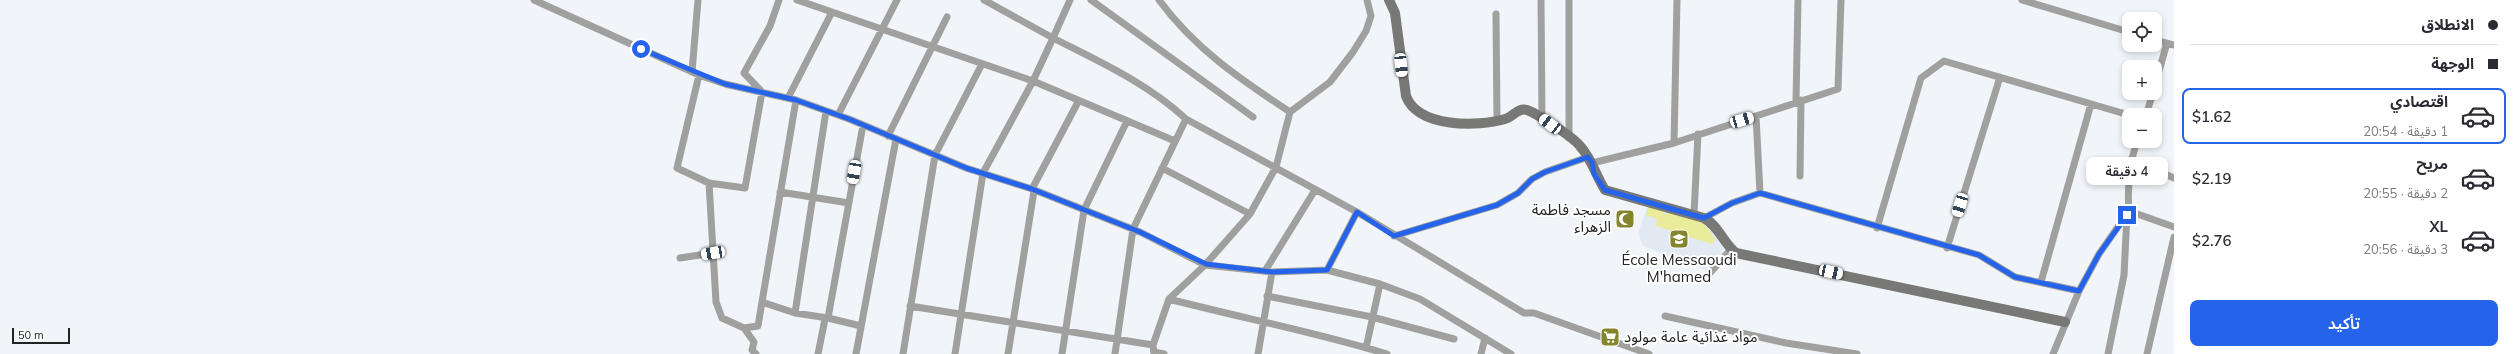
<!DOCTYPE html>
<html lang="ar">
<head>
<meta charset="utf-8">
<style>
  body { margin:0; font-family:Mulish,"Noto Sans Arabic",sans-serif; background:#f2f2f3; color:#2b2b33; direction:rtl; height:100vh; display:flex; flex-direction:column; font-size:15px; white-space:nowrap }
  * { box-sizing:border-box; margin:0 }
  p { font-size:13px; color:#7c7c81 }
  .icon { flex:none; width:22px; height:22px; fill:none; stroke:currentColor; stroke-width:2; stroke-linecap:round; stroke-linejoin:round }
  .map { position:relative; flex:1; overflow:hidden; direction:ltr }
  .side { display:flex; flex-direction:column; background:#fff; width:340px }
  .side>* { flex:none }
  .banner { display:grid; align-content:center; height:88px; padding:0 16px; background:#fff }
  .controls { position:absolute; left:2122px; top:12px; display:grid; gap:8px }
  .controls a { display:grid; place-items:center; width:40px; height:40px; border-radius:8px; background:#fff; box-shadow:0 2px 6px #0003; font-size:20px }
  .scale { position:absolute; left:12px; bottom:10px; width:58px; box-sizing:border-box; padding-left:4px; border:2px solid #222324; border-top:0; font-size:11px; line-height:14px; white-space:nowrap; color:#222324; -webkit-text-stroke:3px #fff; paint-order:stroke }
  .end { position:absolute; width:18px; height:18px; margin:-9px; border:5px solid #2563eb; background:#fff; box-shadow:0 0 0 2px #fff }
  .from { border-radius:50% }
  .bubble { position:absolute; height:28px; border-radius:8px; background:#fff; box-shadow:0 2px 6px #0003; font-size:13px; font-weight:600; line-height:28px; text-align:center; direction:rtl }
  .car { position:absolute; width:12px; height:24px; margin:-12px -6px; border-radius:5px; box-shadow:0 0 3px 1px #0007; background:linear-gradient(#fff 24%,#345 0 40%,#fff 0 76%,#345 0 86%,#fff 0) }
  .banner b { display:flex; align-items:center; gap:14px; height:38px; font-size:15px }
  .banner b+b { border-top:1px solid #e1e1e2 }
  .banner i { width:10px; height:10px; background:#2b2b33 }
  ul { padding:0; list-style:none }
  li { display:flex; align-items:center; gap:12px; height:56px; margin:0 8px 6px; padding:0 8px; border:2px solid transparent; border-radius:8px }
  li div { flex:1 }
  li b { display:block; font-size:15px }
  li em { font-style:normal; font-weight:600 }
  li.active { border-color:#2563eb }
  li>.icon { width:36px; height:36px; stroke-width:1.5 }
  .cta { display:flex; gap:8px; margin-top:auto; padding:8px 16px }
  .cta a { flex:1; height:46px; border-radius:8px; background:#2563eb; color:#fff; font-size:16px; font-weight:600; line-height:46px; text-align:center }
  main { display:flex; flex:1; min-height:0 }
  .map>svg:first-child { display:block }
</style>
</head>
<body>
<main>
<section class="side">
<div class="banner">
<b><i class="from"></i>الانطلاق</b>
<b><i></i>الوجهة</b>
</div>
<ul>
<li class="active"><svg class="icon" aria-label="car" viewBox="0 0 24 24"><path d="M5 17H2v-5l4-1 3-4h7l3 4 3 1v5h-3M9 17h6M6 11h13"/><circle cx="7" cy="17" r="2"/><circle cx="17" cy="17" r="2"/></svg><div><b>اقتصادي</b><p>1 دقيقة · 20:54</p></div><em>$1.62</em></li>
<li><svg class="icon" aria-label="car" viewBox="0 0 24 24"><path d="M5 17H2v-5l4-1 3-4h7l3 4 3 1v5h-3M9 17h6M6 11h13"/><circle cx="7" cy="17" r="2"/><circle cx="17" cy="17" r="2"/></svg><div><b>مريح</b><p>2 دقيقة · 20:55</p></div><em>$2.19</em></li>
<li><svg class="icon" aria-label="car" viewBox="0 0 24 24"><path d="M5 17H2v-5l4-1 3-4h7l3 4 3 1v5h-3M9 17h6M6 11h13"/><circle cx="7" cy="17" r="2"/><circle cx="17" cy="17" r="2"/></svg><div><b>XL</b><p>3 دقيقة · 20:56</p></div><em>$2.76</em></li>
</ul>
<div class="cta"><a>تأكيد</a></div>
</section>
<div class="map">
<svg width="2174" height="354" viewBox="0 0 2174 354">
  <rect width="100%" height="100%" fill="#f1f4f8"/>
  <path fill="#e1e9f2" d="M1648,205l15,2 2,5 5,-2 36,13 18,26 -18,21 -63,-24 -5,-13z"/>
  <path fill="#eaeb9b" d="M1649,206l13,3 2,5c11,-3 34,2 42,12 4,4 6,9 9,14l-3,4 -56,-18 1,-7 -11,-4z"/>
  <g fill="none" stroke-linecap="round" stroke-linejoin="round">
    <path stroke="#a0a09f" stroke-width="7" d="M534,0l165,75 26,9 71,16 53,19 117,49 66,21 108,43 65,33 67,7 55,-2 53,14 40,15 91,55
      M797,0l236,81 142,60
      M1070,0l-17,38c47,24 94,45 133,81l171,93 167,101h10l115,41
      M1091,0l162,117
      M1159,0c36,49 81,79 131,112
      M1541,0l1,118
      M1569,0v138
      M2022,0l107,32
      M1496,14l1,106
      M2155,40l19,5
      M692,72l6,-72
      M699,75l-22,93 32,15
      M2155,85l12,-42
      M788,98l44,-86
      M1796,101l2,-101
      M826,111l-31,202 33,5 35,-193
      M838,115l59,-115
      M2146,115l7,-22
      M1756,116l4,77
      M888,136l59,-119
      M1674,143l3,-143
      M2131,159l43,19
      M1592,163l82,-20 164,-54 3,-89
      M1162,168l88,46
      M1800,176l1,-76
      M1032,189l46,-87
      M780,192l69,11
      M2129,211l45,16
      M1694,214l4,-80
      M1704,218l28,-15 28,-10 219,62 36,22 64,14
      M1877,228l44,-150 23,-17 185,54
      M1394,236l103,-31 21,-12 14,-14 13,-7 43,-15
      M1947,248l53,-171
      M680,258l33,-5
      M1327,270l30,-58
      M1265,271l50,-81
      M1710,273l21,-24
      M2041,282l50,-178
      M1267,296l105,21 82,22
      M1169,299c73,19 146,33 218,55
      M910,306l243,39
      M795,313l-33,-11 34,-202
      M1665,316l121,27 71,11
      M828,318l33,8
      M744,328l14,-2 4,-24
      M1366,348l14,-64
      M1154,352l10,2
      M756,354l-4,-4 2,-8 -10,-14 -22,-10 -6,-16 -7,-119 36,5 17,-96 -18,-19 26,-47 9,-26
      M818,354l7,-35
      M856,354l40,-215
      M903,354l32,-199 47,-91
      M955,354l28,-181 50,-92 20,-43 -69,-38
      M1008,354l26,-163
      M1062,354l22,-144 43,-89
      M1115,354l18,-125 53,-110
      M1154,354l-1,-9 16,-46 36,-34 45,-51 26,-47 14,-55 40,-30 23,-30 13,-21 5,-15 -4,-16
      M1258,354l14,-82
      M1481,354l4,-16
      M2053,354l26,-63 20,-37 30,-43c-2,-25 0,-46 8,-70
      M2108,354l16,-79 3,-60
      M2147,354l27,-117"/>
    <path stroke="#787976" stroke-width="10" d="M1389,0l6,13 11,83c12,32 72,31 99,23 8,-2 13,-12 22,-9 11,4 46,27 53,36 12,13 16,30 25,44l99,28c15,8 19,25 32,35l329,69"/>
  </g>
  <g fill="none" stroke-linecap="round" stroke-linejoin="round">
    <path stroke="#2563eb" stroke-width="5" d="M641,49l84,35 71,16 53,19 117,49 66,21 108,43 66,32 66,8 55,-2 30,-58 37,24 103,-31 21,-12 14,-14 13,-7 43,-15 4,5 2,12 11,16 99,28 28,-15 28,-10 219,62 36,22 64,14 20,-37 28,-39"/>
  </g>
  <defs>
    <symbol id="mosque-square" viewBox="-11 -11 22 22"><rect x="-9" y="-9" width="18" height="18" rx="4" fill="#85852e" stroke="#fff"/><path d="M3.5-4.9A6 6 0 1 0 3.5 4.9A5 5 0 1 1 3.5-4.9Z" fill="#fff"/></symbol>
    <symbol id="school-square" viewBox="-11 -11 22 22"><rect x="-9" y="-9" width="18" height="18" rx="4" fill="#85852e" stroke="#fff"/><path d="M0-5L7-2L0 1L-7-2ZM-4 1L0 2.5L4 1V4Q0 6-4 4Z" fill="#fff"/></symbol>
    <symbol id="supermarket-square" viewBox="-11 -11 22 22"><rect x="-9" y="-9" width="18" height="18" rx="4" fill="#85852e" stroke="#fff"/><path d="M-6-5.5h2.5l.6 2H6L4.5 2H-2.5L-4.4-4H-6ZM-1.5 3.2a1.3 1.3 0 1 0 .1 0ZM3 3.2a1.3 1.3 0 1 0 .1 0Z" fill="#fff"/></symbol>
  </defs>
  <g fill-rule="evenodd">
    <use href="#mosque-square" x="1614" y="208" width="22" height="22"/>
    <use href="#school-square" x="1668" y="228" width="22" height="22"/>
    <use href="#supermarket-square" x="1599" y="326" width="22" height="22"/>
  </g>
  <g text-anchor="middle" stroke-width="4" stroke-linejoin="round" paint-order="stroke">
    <g font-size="15" fill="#222324" stroke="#fff" text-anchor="end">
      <text x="1611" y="215">مسجد فاطمة<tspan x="1611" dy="17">الزهراء</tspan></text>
      <text x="1679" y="265" text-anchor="middle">École Messaoudi<tspan x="1679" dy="17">M'hamed</tspan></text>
      <text x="1624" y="342" text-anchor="start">مواد غذائية عامة مولود</text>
    </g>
  </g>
</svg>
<div class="controls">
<a><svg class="icon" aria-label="locate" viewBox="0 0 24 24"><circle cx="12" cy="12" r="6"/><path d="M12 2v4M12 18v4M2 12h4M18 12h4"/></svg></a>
<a>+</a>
<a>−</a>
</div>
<div class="scale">50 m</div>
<i class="end from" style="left:641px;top:49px"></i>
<i class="end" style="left:2127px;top:215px"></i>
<div class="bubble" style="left:2086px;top:157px;width:82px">4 دقيقة</div>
<i class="car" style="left:1401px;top:65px;rotate:174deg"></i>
<i class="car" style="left:1742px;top:120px;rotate:74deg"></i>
<i class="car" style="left:1550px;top:124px;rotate:307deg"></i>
<i class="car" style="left:854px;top:172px;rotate:190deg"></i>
<i class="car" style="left:1960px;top:205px;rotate:197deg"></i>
<i class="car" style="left:713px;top:253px;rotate:260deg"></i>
<i class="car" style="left:1831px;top:272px;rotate:102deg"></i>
</div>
</main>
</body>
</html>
